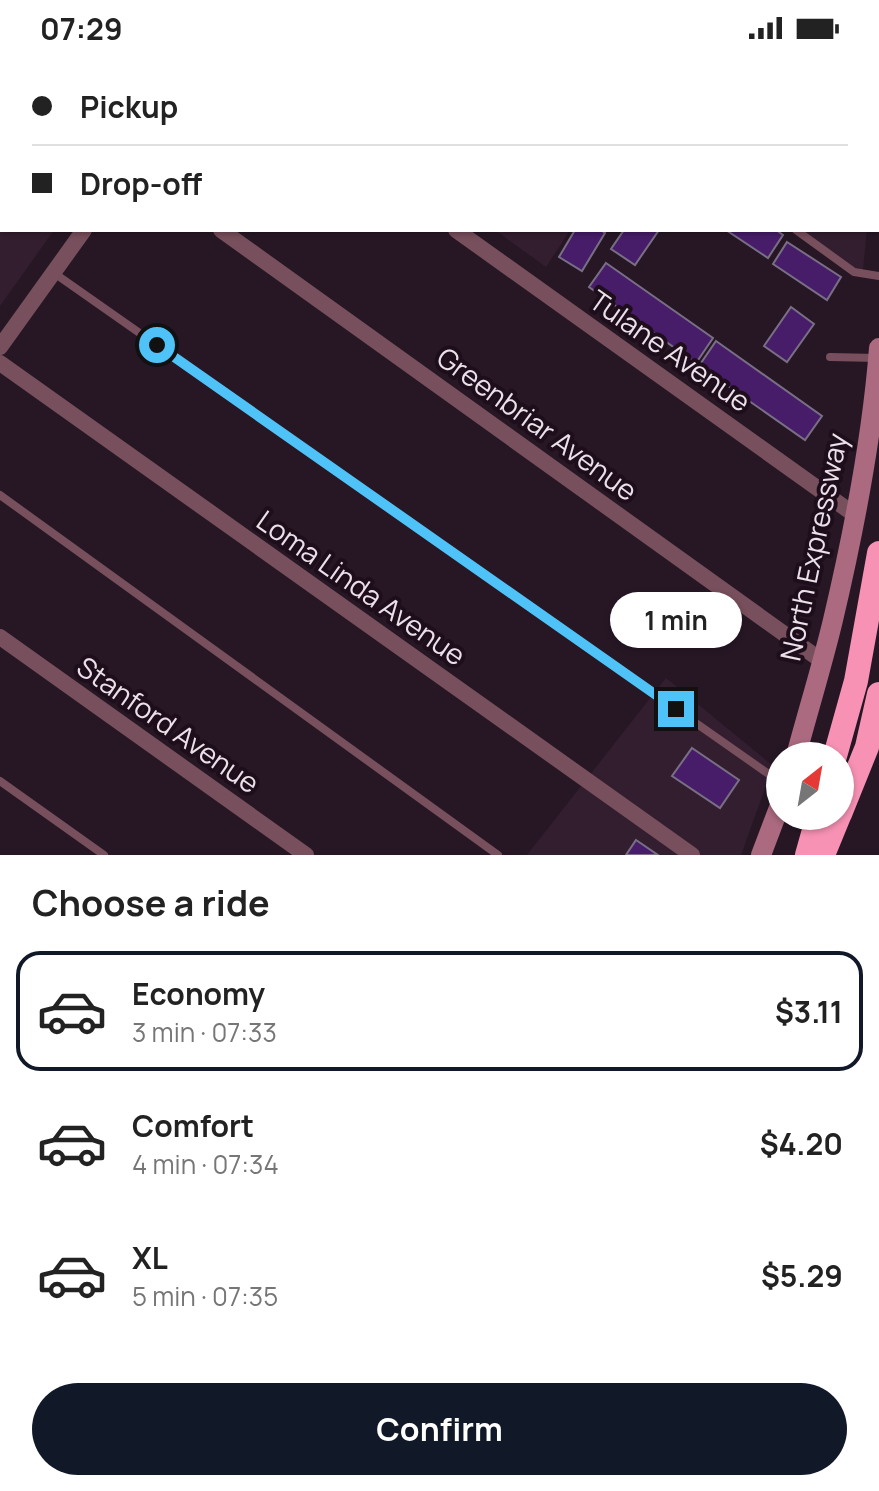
<!DOCTYPE html>
<html lang="en">
<head>
<meta charset="utf-8">
<style>
  body { margin:0; font-family:Manrope,sans-serif; background:#f2f2f2; color:#222; height:100vh; display:flex; flex-direction:column; font-size:30px; white-space:nowrap }
  * { box-sizing:border-box; margin:0 }
  p { font-size:26px; color:#767676 }
  .icon { flex:none; width:44px; height:44px; fill:none; stroke:currentColor; stroke-width:2; stroke-linecap:round; stroke-linejoin:round }
  .map { position:relative; height:799px; overflow:hidden }
  .drawer { display:flex; flex-direction:column; background:#fff; flex:1 }
  .drawer>* { flex:none }
  .top-card { position:absolute; left:0px; top:0px; width:880px; height:176px; box-shadow:0 2px 6px #0004; display:grid; align-content:center; height:176px; padding:0 32px; background:#fff }
  .needle { width:52px; rotate:31deg }
  .controls { position:absolute; left:766px; top:686px; display:grid; gap:16px }
  .controls a { display:grid; place-items:center; width:88px; height:88px; border-radius:50%; background:#fff; box-shadow:0 2px 6px #0004; font-size:40px }
  .end { position:absolute; width:36px; height:36px; margin:-18px; border:10px solid #4fc3f7; background:#111; box-shadow:0 0 0 4px #111 }
  .from { border-radius:50% }
  .bubble { position:absolute; height:56px; border-radius:28px; background:#fff; box-shadow:0 2px 6px #0004; font-size:26px; font-weight:700; line-height:56px; text-align:center }
  .top-card b { display:flex; align-items:center; gap:28px; height:76px; font-size:30px }
  .top-card b+b { border-top:2px solid #e0e0e0 }
  .top-card i { width:20px; height:20px; background:#222 }
  ul { padding:0; list-style:none }
  li { display:flex; align-items:center; gap:24px; height:120px; margin:0 16px 12px; padding:0 16px; border:4px solid transparent; border-radius:24px }
  li div { flex:1 }
  li b { display:block; font-size:30px }
  li em { font-style:normal; font-weight:700 }
  li.on { border-color:#111827 }
  li>.icon { width:72px; height:72px; stroke-width:1.5 }
  h2 { padding:0 32px; font-size:36px; line-height:96px }
  .action { display:flex; gap:16px; margin-top:auto; padding:16px 32px }
  .action a { flex:1; height:92px; border-radius:48px; background:#111827; color:#fff; font-size:32px; font-weight:700; line-height:92px; text-align:center }
  .status { display:flex; justify-content:space-between; align-items:center; height:56px; padding:0 40px; background:#fff; direction:ltr }
  .status svg { height:22px; fill:currentColor }
  .map>svg:first-child { display:block }
</style>
</head>
<body>
<div class="status"><b>07:29</b><svg viewBox="0 0 49 12"><path d="M0 12V9h3v3zM5 12V6h3v6zM10 12V3h3v9zM15 12V0h3v12zM26 1h20v11H26zM47 4h2v5h-2z"/></svg></div>
<div class="map">
<svg width="879" height="799" viewBox="0 0 879 799">
  <rect width="100%" height="100%" fill="#271725"/>
  <path fill="#331e30" d="M252,0h605v2h-603z
    M0,39l2,1v134h52l-54,76z
    M495,174h75l-24,37z
    M798,174h69l-5,48z
    M666,622l107,88 -32,89h-214z"/>
  <path fill="#471c69" stroke="#796f85" stroke-width="2" d="M421,0h61l-1,2h-57z
    M575,174h26l4,3 -23,38 -23,-14z
    M624,174h35l-24,35 -24,-16z
    M726,174h50l7,5 -15,23z
    M787,186l54,35 -14,23 -54,-36z
    M606,207l107,75 -17,25 -107,-76z
    M791,251l23,17 -27,38 -23,-16z
    M716,285l106,75 -17,24 -106,-74z
    M692,692l47,32 -19,28 -48,-32z
    M636,784l22,15h-32z"/>
  <g fill="none" stroke-linecap="round" stroke-linejoin="round">
    <path stroke="#784f5c" stroke-width="8" d="M148,0l3,2
      M364,0l2,2
      M796,174l58,42 25,4
      M54,217l726,509
      M830,301l47,1
      M0,439l498,360
      M0,725l104,74"/>
    <path stroke="#784f5c" stroke-width="16" d="M212,0l2,2
      M0,16l2,2
      M221,174l601,431
      M456,174l399,285
      M0,291l84,-117
      M0,307l692,492
      M0,581l306,218"/>
    <path stroke="#ab6a80" stroke-width="20" d="M796,700c12,-45 26,-90 37,-136 21,-89 39,-181 46,-272
      M761,799l19,-50"/>
    <path stroke="#f892b5" stroke-width="24" d="M835,700l21,-75 23,-128
      M840,758l27,-67 12,-53
      M807,799l11,-39
      M823,799l16,-39"/>
  </g>
  <g fill="none" stroke-linecap="round" stroke-linejoin="round">
    <path stroke="#4fc3f7" stroke-width="10" d="M157,289l519,364"/>
  </g>
  <g text-anchor="middle" stroke-width="8" stroke-linejoin="round" paint-order="stroke">
    <g font-size="28" fill="#ece1ea" stroke="#1e0e1c">
      <text transform="translate(670 295) rotate(35)" y="10">Tulane Avenue</text>
      <text transform="translate(537 368) rotate(36)" y="10">Greenbriar Avenue</text>
      <text transform="translate(814 491) rotate(-78)" y="10">North Expressway</text>
      <text transform="translate(361 532) rotate(35)" y="10">Loma Linda Avenue</text>
      <text transform="translate(168 669) rotate(35)" y="10">Stanford Avenue</text>
    </g>
  </g>
</svg>
<div class="controls">
<a><svg class="needle" viewBox="-14 -14 28 28"><path d="M0-13l5 13h-10z" fill="#e53935"/><path d="M0 13l5-13h-10z" fill="#767676"/></svg></a>
</div>
<i class="end from" style="left:157px;top:289px"></i>
<i class="end" style="left:676px;top:653px"></i>
<div class="bubble" style="left:610px;top:536px;width:132px">1 min</div>
<div class="top-card">
<b><i class="from"></i>Pickup</b>
<b><i></i>Drop-off</b>
</div>
</div>
<section class="drawer">
<h2>Choose a ride</h2>
<ul>
<li class="on"><svg class="icon" aria-label="car" viewBox="0 0 24 24"><path d="M5 17H2v-5l4-1 3-4h7l3 4 3 1v5h-3M9 17h6M6 11h13"/><circle cx="7" cy="17" r="2"/><circle cx="17" cy="17" r="2"/></svg><div><b>Economy</b><p>3 min · 07:33</p></div><em>$3.11</em></li>
<li><svg class="icon" aria-label="car" viewBox="0 0 24 24"><path d="M5 17H2v-5l4-1 3-4h7l3 4 3 1v5h-3M9 17h6M6 11h13"/><circle cx="7" cy="17" r="2"/><circle cx="17" cy="17" r="2"/></svg><div><b>Comfort</b><p>4 min · 07:34</p></div><em>$4.20</em></li>
<li><svg class="icon" aria-label="car" viewBox="0 0 24 24"><path d="M5 17H2v-5l4-1 3-4h7l3 4 3 1v5h-3M9 17h6M6 11h13"/><circle cx="7" cy="17" r="2"/><circle cx="17" cy="17" r="2"/></svg><div><b>XL</b><p>5 min · 07:35</p></div><em>$5.29</em></li>
</ul>
<div class="action"><a>Confirm</a></div>
</section>
</body>
</html>
